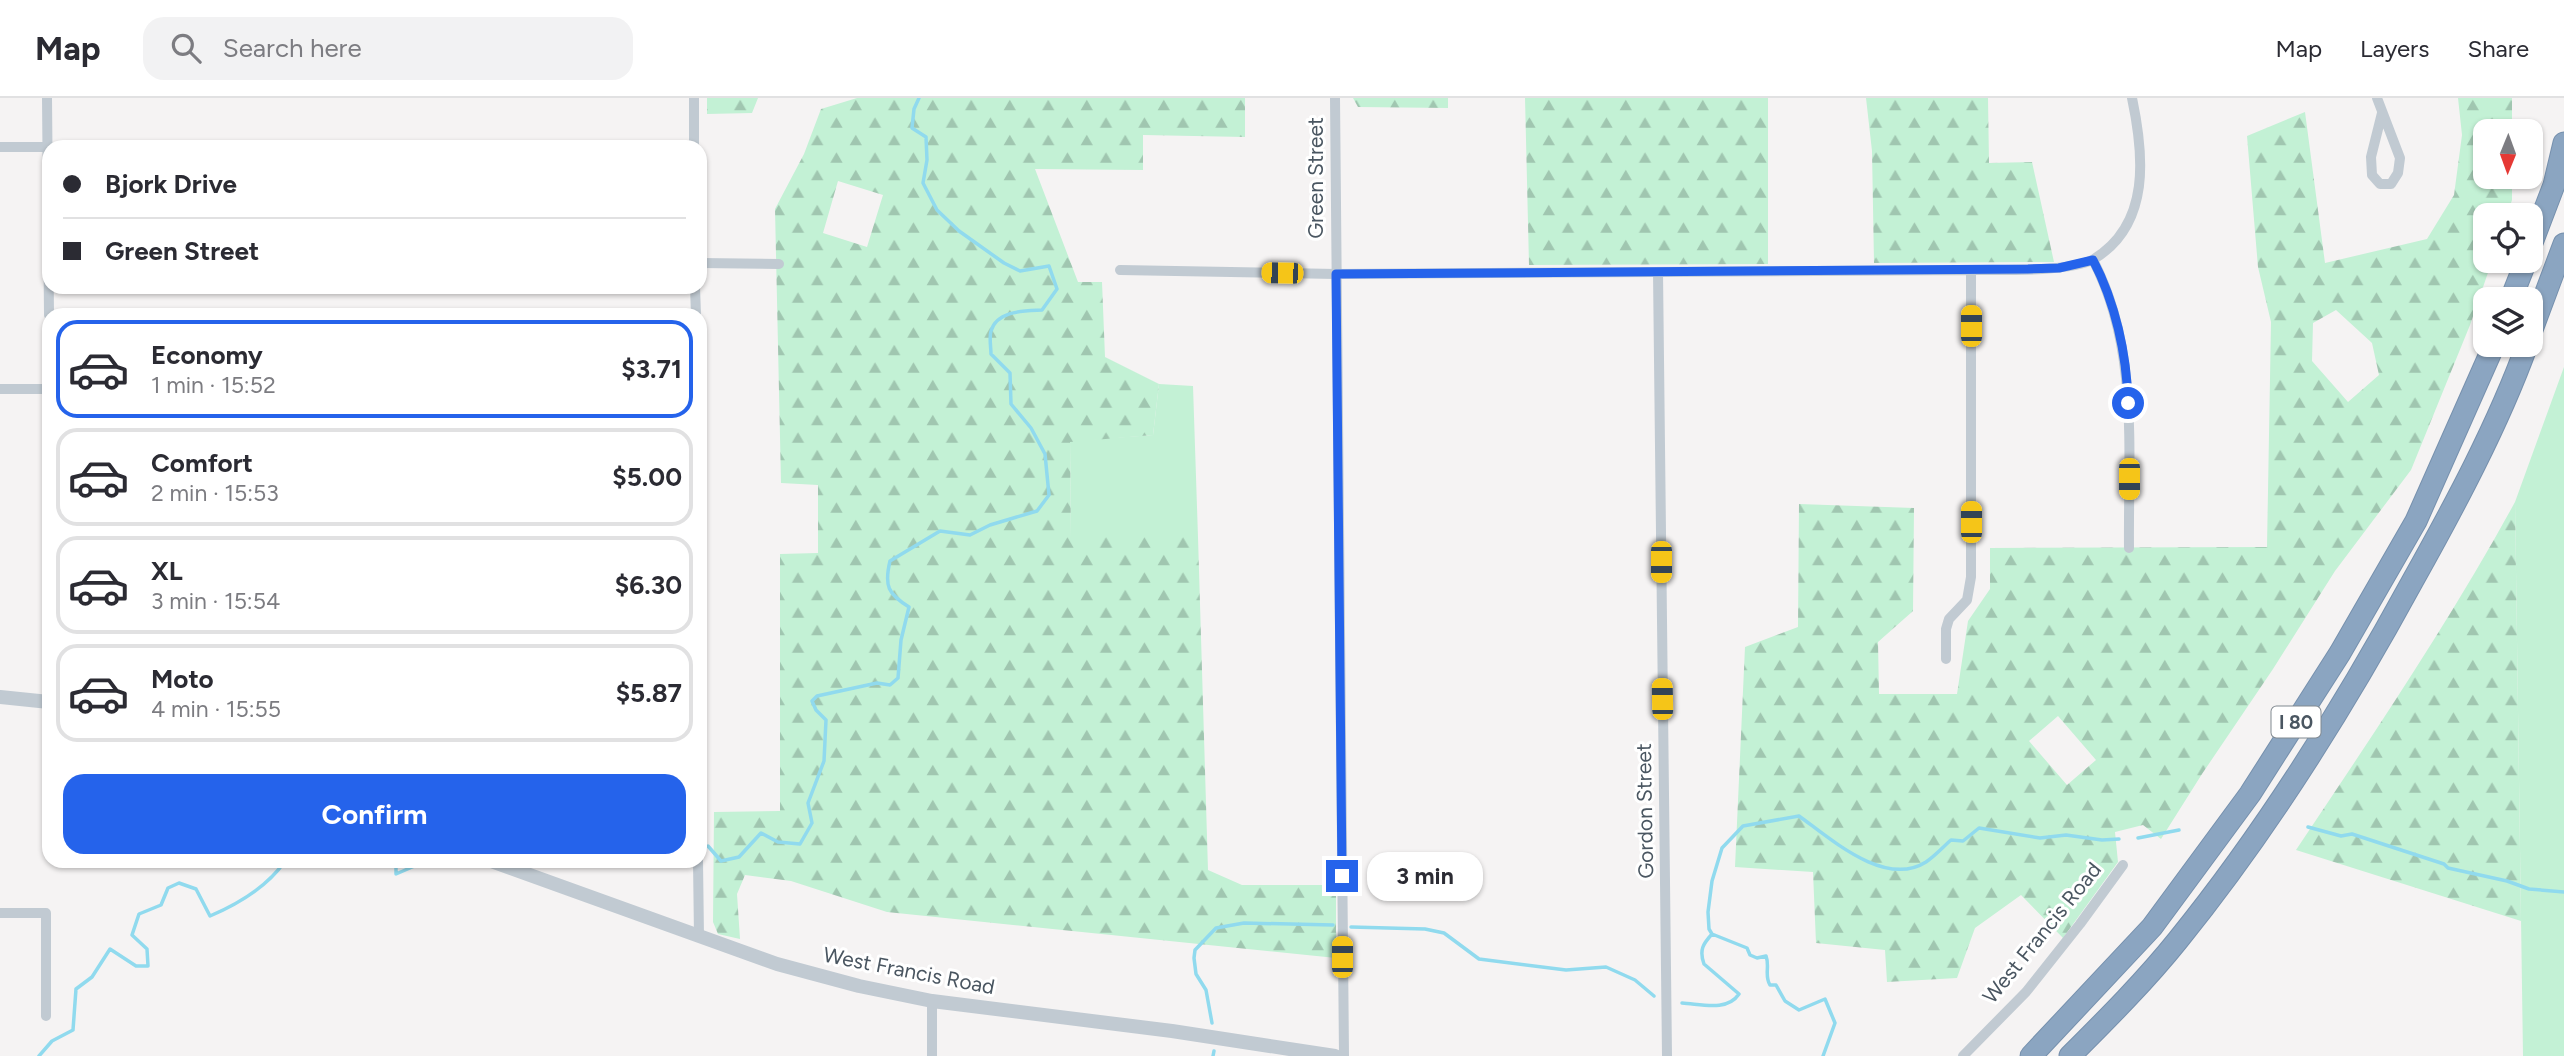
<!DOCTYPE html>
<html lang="en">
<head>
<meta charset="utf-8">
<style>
  body { margin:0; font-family:Figtree,sans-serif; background:#f2f2f3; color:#2b2b33; height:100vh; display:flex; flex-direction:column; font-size:26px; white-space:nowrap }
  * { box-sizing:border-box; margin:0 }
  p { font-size:23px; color:#7c7c81 }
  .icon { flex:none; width:38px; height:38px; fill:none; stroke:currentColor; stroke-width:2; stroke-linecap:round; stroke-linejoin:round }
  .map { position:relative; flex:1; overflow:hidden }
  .sheet { position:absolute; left:42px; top:210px; width:665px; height:560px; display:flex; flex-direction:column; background:#fff; border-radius:21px; box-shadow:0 2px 5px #0004 }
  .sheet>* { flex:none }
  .top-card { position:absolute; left:42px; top:42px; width:665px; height:154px; border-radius:21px; box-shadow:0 2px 5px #0004; display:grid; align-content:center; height:154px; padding:0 21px; background:#fff }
  .needle { width:46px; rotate:181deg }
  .fabs { position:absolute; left:2473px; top:21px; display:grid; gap:14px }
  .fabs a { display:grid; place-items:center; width:70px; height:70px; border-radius:14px; background:#fff; box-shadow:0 2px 5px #0004; font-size:35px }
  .end { position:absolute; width:32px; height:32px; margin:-16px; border:9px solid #2563eb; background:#fff; box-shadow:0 0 0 4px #fff }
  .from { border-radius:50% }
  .bubble { position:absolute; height:49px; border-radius:21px; background:#fff; box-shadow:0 2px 5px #0004; font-size:23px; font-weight:700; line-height:49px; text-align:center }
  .car { position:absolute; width:21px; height:42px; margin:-21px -10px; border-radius:9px; box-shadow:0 0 5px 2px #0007; background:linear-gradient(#f5c518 24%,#345 0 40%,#f5c518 0 76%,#345 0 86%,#f5c518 0) }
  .top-card b { display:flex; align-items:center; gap:24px; height:66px; font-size:26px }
  .top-card b+b { border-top:2px solid #e1e1e2 }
  .top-card i { width:18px; height:18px; background:#2b2b33 }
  ul { padding:12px 0 0; list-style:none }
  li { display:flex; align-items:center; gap:21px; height:98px; margin:0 14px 10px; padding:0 7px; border:4px solid #e1e1e2; border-radius:21px }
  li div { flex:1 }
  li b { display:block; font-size:26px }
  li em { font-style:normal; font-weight:700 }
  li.active { border-color:#2563eb }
  li>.icon { width:63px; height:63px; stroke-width:1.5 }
  .button { display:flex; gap:14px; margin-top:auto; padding:14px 21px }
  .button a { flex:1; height:80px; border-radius:21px; background:#2563eb; color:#fff; font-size:28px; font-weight:700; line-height:80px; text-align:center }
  header { display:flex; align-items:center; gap:42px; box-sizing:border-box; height:98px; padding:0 35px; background:#fff; border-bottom:2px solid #e1e1e2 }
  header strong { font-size:33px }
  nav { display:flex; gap:38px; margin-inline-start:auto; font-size:24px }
  .search { width:490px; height:63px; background:#f2f2f3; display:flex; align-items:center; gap:18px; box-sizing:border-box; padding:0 24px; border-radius:21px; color:#7c7c81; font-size:26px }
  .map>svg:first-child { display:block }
</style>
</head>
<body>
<header>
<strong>Map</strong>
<div class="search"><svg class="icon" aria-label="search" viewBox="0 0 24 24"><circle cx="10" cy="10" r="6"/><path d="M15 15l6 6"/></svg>Search here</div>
<nav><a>Map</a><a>Layers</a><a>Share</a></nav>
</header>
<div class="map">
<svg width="2564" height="958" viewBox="0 0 2564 958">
  <defs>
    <pattern id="forest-firs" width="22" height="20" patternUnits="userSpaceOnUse" patternTransform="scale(1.75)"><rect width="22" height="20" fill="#c3f1d5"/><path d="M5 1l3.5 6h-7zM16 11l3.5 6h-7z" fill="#a0c6b0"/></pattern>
  </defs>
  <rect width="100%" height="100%" fill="#f5f3f3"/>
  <path fill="#c3f1d5" d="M2564,269v689h-41l-8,-554z
    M1159,286l34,2 5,151 -127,1 -1,-97 83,-6z"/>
  <path fill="url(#forest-firs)" fill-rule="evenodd" d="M707,0h51l-6,15 -45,1z
    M857,0h388v39l-102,-2v35l-108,-1 43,113h24l3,75 54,27 -6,51 -83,7 1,95h127l10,333 34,15h94v73l-449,-46 -96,-31 -46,-6 -8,19 3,45 -22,-5 -5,-12 1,-110 66,-1v-257l38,-1v-68l-37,-2 -6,-274 29,-55 17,-45zM838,83l45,14 -16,52 -44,-14z
    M1353,0h95v10l-90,-1z
    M1525,0h243v166l-239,1z
    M1866,0h122l1,65 43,-1 22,100 -180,1 -2,-112z
    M2458,0h54v33h-27v46h27v23l-5,15h-22v46h7l-22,64 -59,145 -76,101 -62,98 -71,105 -41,65 -18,-14 -28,7 3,30 -55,76 -42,-43 -46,33 -18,50 -70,4 -2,-32 -69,-7 -3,-71 -78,-5 10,-220 53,-20 1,-123 115,4 -1,103 -35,31 1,52h78l11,-73 22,-32v-41l277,-1 4,-225 -13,-55 -11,-131 58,-24 20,151 102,-24 27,-44 8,-60zM2336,212l36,33 7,32 -31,27 -36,-41 1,-38zM2058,618l38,44 -29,25 -38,-44z
    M2515,404l6,419 -225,-71c76,-114 153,-227 219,-348z"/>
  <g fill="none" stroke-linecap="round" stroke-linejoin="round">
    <path stroke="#90daee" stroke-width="3.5" d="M2308,729l33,9 11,-2 92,30 4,4 59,13 22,8 35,3
      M2138,740l41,-8
      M708,748l13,15 18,-4 22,-24 17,9 22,2 12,-21 -4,-20 16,-42 2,-41 -10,-10 -4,-9 5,-5 60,-13 13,2 8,-7 3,-38 8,-33c-21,-13 -25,-21 -19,-46l50,-30 30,4 20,-10 47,-14 12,-16 -4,-41 -14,-26 -20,-24 -1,-31 -19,-19c0,-6 -2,-17 0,-23 6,-21 34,-20 51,-21l15,-21 -8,-23 -29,5 -16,-8 -45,-32 -22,-21 -14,-27 4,-23 -1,-23 -14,-9 2,-19 5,-11
      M396,763v13l30,-13
      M1351,829l74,2 19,4 35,26 87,11 40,-3 29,13 19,16
      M1682,905c19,1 45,9 57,-9l-35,-30c-5,-14 -1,-20 8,-30
      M1212,925l-6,-33 -10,-16 -2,-16 1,-8 21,-22 28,-5 89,2
      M39,958l13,-15 21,-11 3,-41 16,-12 18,-28 26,17h12l-1,-17 -15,-14 7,-21 22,-9 7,-17 11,-5 17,6 14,27c28,-12 58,-30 75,-55
      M1213,958l1,-5
      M1823,958l12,-33 -10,-24 -26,11 -14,-9 -9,-16h-6c-6,-9 0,-19 -4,-29l-9,2 -7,-3 -3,-7 -35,-14 -3,-5 -1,-17 4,-31 10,-33 21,-22 56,-10c32,23 86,72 127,46 9,-6 17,-15 25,-22l12,1 16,-13 61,10 26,-3 36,5 17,-1"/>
    <defs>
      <path id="motorway" d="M2530,150l24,-63 10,-42
        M2511,201l15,-38
        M2530,237l34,-91
        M2031,958l121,-129 98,-133 90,-141 76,-132 78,-176
        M2070,958c37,-37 76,-76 108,-116 90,-111 166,-233 234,-358 42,-75 86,-157 115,-237"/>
    </defs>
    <use href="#motorway" stroke="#7690ad" stroke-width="23"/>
    <path stroke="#c1cad2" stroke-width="10" d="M47,0l2,217
      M694,0v49
      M1335,0l9,958
      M2377,0l23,60 -2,15 -7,11h-11l-8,-9 -1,-18 11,-44
      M0,49h47
      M2093,162c46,88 35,191 36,288
      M700,165l79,1
      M1120,172l216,4 635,-4c28,0 100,2 123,-11 57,-35 50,-104 38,-161
      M1658,174l9,784
      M695,189l1,28
      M0,291h49
      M1946,561v-30l3,-10 18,-19 4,-23v-307
      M48,604l1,-32
      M698,763l1,76
      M0,815h46v103
      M932,958v-55
      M1963,958l63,-64 54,-68 43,-59"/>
    <path stroke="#c1cad2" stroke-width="14" d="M0,599l49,5
      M491,763l286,103 82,22 73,15 240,30 163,25"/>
    <use href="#motorway" stroke="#8ba5c1" stroke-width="21"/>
  </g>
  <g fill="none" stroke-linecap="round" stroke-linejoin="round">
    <path stroke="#2563eb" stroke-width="9" d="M1342,778l-6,-602 692,-5 31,-1 34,-8c22,42 34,94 35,143"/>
  </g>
  <g text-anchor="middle" stroke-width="6" stroke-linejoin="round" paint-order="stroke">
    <rect fill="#fff" stroke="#808990" stroke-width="2" x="2271.5" y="608.5" width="49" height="31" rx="5"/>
    <g font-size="19" font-weight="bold" fill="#4a5661">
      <text x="2296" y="631">I 80</text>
    </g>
    <g font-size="21" fill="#4a5661" stroke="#fff">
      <text transform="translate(1316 80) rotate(-90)" y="7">Green Street</text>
      <text transform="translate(1645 713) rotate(-91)" y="7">Gordon Street</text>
      <text transform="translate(2042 835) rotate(-51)" y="7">West Francis Road</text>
      <text transform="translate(909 873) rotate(11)" y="7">West Francis Road</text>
    </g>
  </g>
</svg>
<div class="fabs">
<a><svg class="needle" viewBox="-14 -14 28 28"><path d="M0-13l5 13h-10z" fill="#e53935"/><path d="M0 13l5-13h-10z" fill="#7c7c81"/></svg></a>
<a><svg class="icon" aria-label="locate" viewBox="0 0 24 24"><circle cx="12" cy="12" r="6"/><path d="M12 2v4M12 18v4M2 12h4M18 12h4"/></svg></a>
<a><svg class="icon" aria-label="layers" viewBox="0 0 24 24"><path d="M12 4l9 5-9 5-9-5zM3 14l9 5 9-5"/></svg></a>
</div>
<i class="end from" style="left:2128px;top:305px"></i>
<i class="end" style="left:1342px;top:778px"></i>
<div class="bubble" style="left:1367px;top:754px;width:116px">3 min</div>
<i class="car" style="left:1282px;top:175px;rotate:271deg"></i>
<i class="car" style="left:1971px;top:228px;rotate:0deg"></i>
<i class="car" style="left:2129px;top:381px;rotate:180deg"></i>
<i class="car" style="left:1971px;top:424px;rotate:0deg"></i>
<i class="car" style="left:1661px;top:464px;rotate:180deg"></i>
<i class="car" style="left:1662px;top:601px;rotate:359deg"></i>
<i class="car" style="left:1342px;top:859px;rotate:0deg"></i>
<div class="top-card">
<b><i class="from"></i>Bjork Drive</b>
<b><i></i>Green Street</b>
</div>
<section class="sheet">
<ul>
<li class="active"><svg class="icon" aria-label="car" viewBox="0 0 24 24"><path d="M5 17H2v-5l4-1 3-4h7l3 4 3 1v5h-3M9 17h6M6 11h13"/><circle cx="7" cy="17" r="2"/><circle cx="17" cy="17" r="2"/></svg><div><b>Economy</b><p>1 min · 15:52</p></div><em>$3.71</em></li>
<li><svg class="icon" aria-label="car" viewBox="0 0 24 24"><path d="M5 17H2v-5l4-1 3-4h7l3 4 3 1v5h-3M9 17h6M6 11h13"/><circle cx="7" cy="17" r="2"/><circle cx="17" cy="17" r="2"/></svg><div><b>Comfort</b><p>2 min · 15:53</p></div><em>$5.00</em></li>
<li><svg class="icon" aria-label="car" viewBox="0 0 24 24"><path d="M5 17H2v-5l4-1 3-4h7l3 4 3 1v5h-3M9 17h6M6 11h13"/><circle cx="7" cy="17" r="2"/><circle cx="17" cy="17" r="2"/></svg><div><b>XL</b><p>3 min · 15:54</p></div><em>$6.30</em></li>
<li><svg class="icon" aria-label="car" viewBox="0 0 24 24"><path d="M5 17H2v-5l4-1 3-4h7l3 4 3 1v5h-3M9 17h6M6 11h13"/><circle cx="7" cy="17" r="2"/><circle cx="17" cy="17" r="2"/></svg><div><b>Moto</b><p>4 min · 15:55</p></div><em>$5.87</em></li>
</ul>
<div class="button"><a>Confirm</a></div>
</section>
</div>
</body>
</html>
